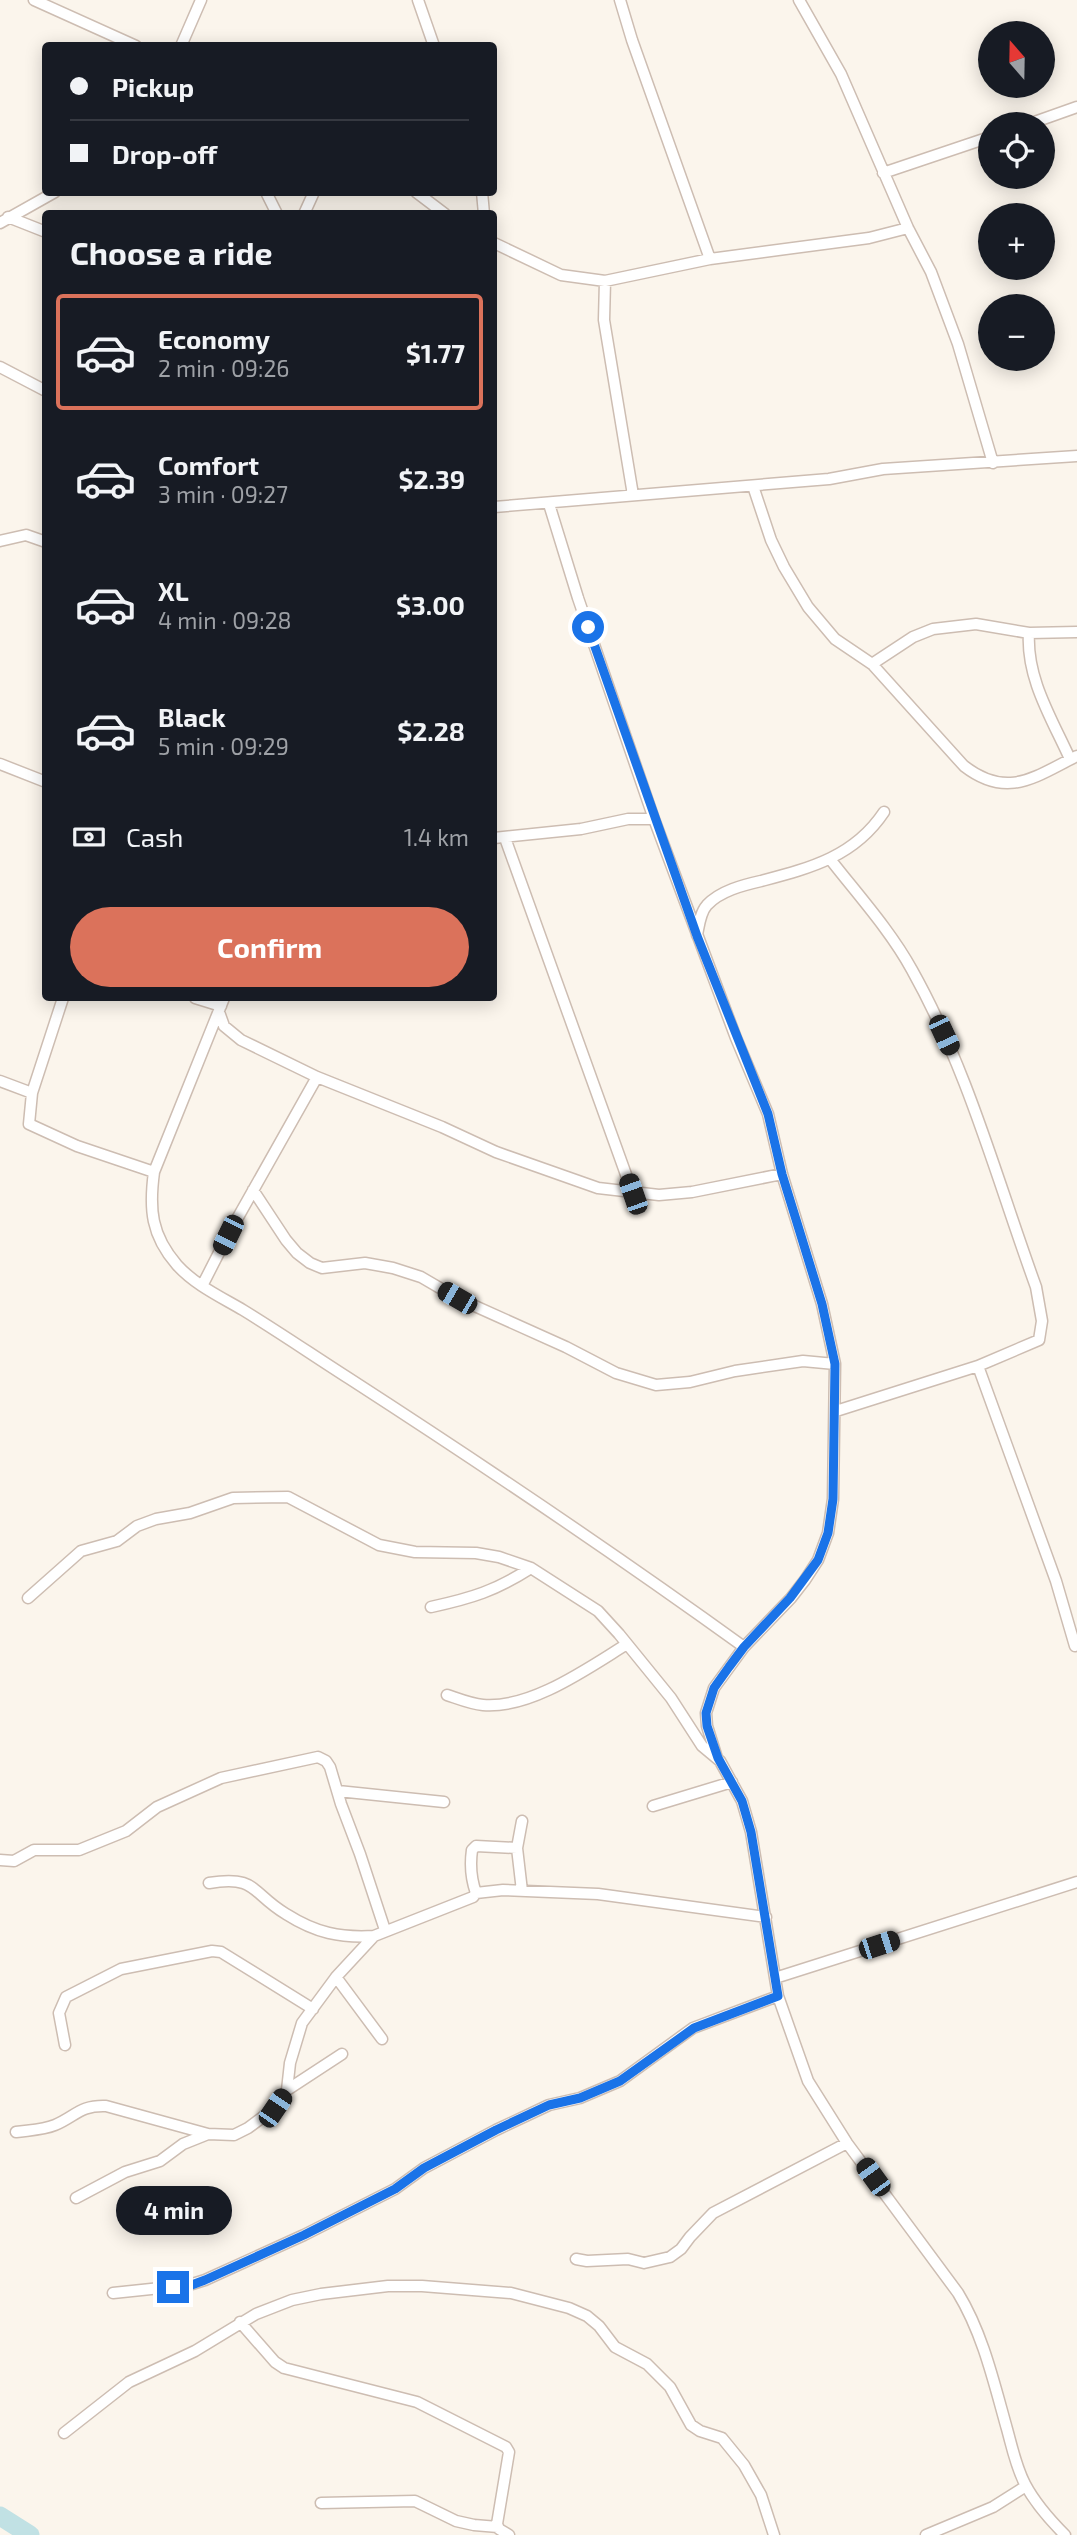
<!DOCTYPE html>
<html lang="en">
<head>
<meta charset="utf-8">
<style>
  body { margin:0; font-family:"Exo 2",sans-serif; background:#20242c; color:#f1f3f6; height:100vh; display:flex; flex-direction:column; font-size:26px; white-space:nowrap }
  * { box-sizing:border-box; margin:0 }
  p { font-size:23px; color:#9ea1a6 }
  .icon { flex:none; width:38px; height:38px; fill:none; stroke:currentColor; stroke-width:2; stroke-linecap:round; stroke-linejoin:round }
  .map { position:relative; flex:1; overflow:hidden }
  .panel { position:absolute; left:42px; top:210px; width:455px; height:791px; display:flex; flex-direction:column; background:#171b24; border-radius:7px; box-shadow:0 4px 18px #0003 }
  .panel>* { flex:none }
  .top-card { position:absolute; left:42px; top:42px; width:455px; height:154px; border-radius:7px; box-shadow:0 4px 18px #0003; display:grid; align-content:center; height:154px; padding:0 28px; background:#171b24 }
  .needle { width:46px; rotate:340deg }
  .controls { position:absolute; left:978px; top:21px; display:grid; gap:14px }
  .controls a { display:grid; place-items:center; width:77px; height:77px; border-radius:50%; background:#171b24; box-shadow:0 4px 18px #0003; font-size:35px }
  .end { position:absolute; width:32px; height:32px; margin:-16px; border:9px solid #1a73e8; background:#fff; box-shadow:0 0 0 4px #fff }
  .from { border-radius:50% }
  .bubble { position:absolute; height:49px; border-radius:24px; background:#171b24; box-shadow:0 4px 18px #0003; font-size:23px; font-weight:700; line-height:49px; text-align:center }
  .car { position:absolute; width:21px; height:42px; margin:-21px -10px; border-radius:9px; box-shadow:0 0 5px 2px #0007; background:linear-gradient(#222 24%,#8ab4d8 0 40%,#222 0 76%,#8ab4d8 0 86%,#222 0) }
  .top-card b { display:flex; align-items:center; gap:24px; height:66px; font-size:26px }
  .top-card b+b { border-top:2px solid #363941 }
  .top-card i { width:18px; height:18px; background:#f1f3f6 }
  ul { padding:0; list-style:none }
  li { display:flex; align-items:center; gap:21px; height:116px; margin:0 14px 10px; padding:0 14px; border:4px solid transparent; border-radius:7px }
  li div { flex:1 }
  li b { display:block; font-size:26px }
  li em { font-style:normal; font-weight:700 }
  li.selected { border-color:#db725b }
  li>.icon { width:63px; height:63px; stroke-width:1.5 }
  h2 { padding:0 28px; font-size:32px; line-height:84px }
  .pay { display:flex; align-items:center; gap:18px; height:77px; padding:0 28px; font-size:26px }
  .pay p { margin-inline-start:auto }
  .action { display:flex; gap:14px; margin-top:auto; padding:14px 28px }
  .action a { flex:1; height:80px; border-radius:42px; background:#db725b; color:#fff; font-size:28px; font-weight:700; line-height:80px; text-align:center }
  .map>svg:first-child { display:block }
</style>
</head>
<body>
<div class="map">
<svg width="1077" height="2535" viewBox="0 0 1077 2535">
  <rect width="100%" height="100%" fill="#fbf5ec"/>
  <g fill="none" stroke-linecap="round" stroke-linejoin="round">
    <path stroke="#c1e1e4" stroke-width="19" d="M0,2516l30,19"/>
    <defs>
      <path id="minor" d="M34,0l102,46
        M418,0l16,46
        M620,0l12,40 78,219
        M799,0l42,74 67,154 23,44 27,72 35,119
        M181,46l20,-46
        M1029,124l48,-17
        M883,173l107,-36
        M266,192l11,22
        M416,192l29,22
        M482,192l2,22
        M304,214l10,-22
        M8,217l38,15
        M0,223l55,-31
        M494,243l67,32 44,6 105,-22 159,-21 39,-10
        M605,281l-1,39 29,175
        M0,367l46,24
        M753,486l18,54 13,27 24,40 27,32 37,25 92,102c44,34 72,10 113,-10
        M549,504l29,94 76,221 82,219 32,76 14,60 40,130 13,60 -2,135 -5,34 -10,27 -13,20 -14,18 -47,49 -30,41 -8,25 1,13 10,32
        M494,507l335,-28 54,-10 194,-13
        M0,541l26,-6 20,7
        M1029,633c-3,45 23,86 41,126
        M872,664l41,-27 20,-8 43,-5 53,9 48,-1
        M0,764l46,18
        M494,838l87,-9 47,-10h26
        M505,838l128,356
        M830,859c28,36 60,71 82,111 56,100 85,210 124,317l6,34 -3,19 -61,26
        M697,935c2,-10 3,-22 10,-30 13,-14 36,-20 54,-24 49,-13 93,-24 123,-69
        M63,998l-31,95 -3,31 48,22 77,26
        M195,998l26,8
        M224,998l-70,174c-5,37 -3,63 23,93 18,20 44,32 66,45 36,22 71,46 107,69 133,86 265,175 394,268
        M219,1012l5,14 17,14 76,37 125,50 54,25 102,36 61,7 33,-3 90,-18
        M0,1081l32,12
        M253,1190l33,50 11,13 13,10 12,5 43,-5 28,5 28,9 36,21 109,49 50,26 40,12 34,-3 45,-11 68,-10 32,3
        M202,1286l26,-51 89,-158
        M836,1411l142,-45 78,215 19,65
        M28,1598l53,-47 36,-10 20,-15 19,-7 34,-6 43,-15 55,-1 91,48 36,7 61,1 23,4 32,11 67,43 21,23 52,64 31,48 18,15 22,40 9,31 27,164 30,85 39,62 111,150c25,41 36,90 49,136 5,18 9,38 18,55 10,19 25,36 40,51
        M431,1607c41,-9 64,-16 100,-39
        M447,1695c12,4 24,9 36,10 48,4 105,-37 144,-61
        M338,1791l106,11
        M653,1806l79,-24
        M0,1860l14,1 20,-11h45l47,-19 31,-24 64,-29 97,-21 8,4 4,6 11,37 19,50 25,76
        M209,1883c48,-8 42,10 77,31 30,19 54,24 88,22
        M522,1891l-5,-43 5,-27
        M476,1893c-5,-14 -6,-29 -4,-43l4,-4 41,2
        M336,1977l46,62
        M775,1978l302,-96
        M65,2045l-6,-32 7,-16 55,-28 91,-18 9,1 92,57
        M287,2090l55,-36
        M16,2132c14,-2 27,-2 39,-7 21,-9 25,-20 51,-19l102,28 26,1 14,-7 27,-20 12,-18 3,-27 12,-40 34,-46 38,-41 99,-39 3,-4 27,-3 95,4 168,23
        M76,2198l49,-26 35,-11 23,-17 25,-10
        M576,2259l11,2 41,-2 16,4 26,-6 11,-8 9,-12 23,-24 134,-70
        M113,2293l76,-8 16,-5 99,-45 91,-46 29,-21 72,-38 53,-25 31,-7 40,-17 73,-53 85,-32
        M240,2322l35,40 9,6 133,34 89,45 3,5 -12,72 2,5 10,6
        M64,2433l65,-51 66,-31 61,-37 36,-14 29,-6 67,-8h34l89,7 58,15 18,8 12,10 16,21 32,17 23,23 21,38 9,6 22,7 22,27 17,30 13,40
        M321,2503l94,-2 41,20 18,4 24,2
        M926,2535l67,-28 33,-21"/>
    </defs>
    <use href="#minor" stroke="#cdbdb2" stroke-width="13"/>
    <use href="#minor" stroke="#fff" stroke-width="10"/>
  </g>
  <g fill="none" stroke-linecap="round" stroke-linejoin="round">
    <path stroke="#1a73e8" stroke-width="9" d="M173,2287l16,-1 16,-6 99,-45 91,-46 29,-21 72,-38 53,-25 31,-7 40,-17 74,-53 84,-32 -27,-164 -9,-31 -24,-43 -11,-32 -1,-13 8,-25 15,-21 15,-20 46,-49 28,-38 10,-27 5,-34 2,-135 -13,-60 -40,-130 -14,-60 -71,-178 -109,-309"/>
  </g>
</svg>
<div class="controls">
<a><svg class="needle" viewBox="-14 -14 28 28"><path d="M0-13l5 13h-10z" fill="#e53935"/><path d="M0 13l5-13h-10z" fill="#9ea1a6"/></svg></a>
<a><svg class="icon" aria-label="locate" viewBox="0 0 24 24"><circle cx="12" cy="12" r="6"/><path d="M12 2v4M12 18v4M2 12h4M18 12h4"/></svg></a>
<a>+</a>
<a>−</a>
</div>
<i class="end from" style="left:588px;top:627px"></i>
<i class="end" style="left:173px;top:2287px"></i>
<div class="bubble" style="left:116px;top:2186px;width:116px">4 min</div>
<i class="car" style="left:944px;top:1035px;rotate:155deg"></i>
<i class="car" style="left:633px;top:1194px;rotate:341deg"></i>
<i class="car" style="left:228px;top:1235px;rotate:206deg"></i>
<i class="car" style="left:457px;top:1298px;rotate:300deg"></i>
<i class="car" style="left:879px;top:1945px;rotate:72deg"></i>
<i class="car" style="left:275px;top:2108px;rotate:34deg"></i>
<i class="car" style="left:873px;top:2177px;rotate:324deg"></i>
<div class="top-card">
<b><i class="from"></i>Pickup</b>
<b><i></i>Drop-off</b>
</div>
<section class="panel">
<h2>Choose a ride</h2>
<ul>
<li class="selected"><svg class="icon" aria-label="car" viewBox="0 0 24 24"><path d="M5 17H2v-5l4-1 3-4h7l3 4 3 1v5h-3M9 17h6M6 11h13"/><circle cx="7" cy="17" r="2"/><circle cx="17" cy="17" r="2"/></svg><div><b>Economy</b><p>2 min · 09:26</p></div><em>$1.77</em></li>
<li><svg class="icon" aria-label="car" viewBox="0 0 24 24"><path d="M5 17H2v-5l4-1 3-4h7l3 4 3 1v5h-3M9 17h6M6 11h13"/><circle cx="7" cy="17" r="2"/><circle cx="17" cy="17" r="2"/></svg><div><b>Comfort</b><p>3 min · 09:27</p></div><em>$2.39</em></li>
<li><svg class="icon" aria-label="car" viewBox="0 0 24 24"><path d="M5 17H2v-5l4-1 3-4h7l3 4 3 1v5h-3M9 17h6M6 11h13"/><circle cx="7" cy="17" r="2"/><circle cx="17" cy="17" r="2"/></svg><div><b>XL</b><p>4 min · 09:28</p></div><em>$3.00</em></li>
<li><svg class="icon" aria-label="car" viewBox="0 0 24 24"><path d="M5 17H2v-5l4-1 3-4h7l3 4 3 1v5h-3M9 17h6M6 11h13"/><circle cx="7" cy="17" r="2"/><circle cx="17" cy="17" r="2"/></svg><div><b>Black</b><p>5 min · 09:29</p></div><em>$2.28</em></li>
</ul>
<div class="pay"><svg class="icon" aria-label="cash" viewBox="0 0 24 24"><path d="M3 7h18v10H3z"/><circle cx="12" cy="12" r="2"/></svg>Cash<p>1.4 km</p></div>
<div class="action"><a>Confirm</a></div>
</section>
</div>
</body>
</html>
